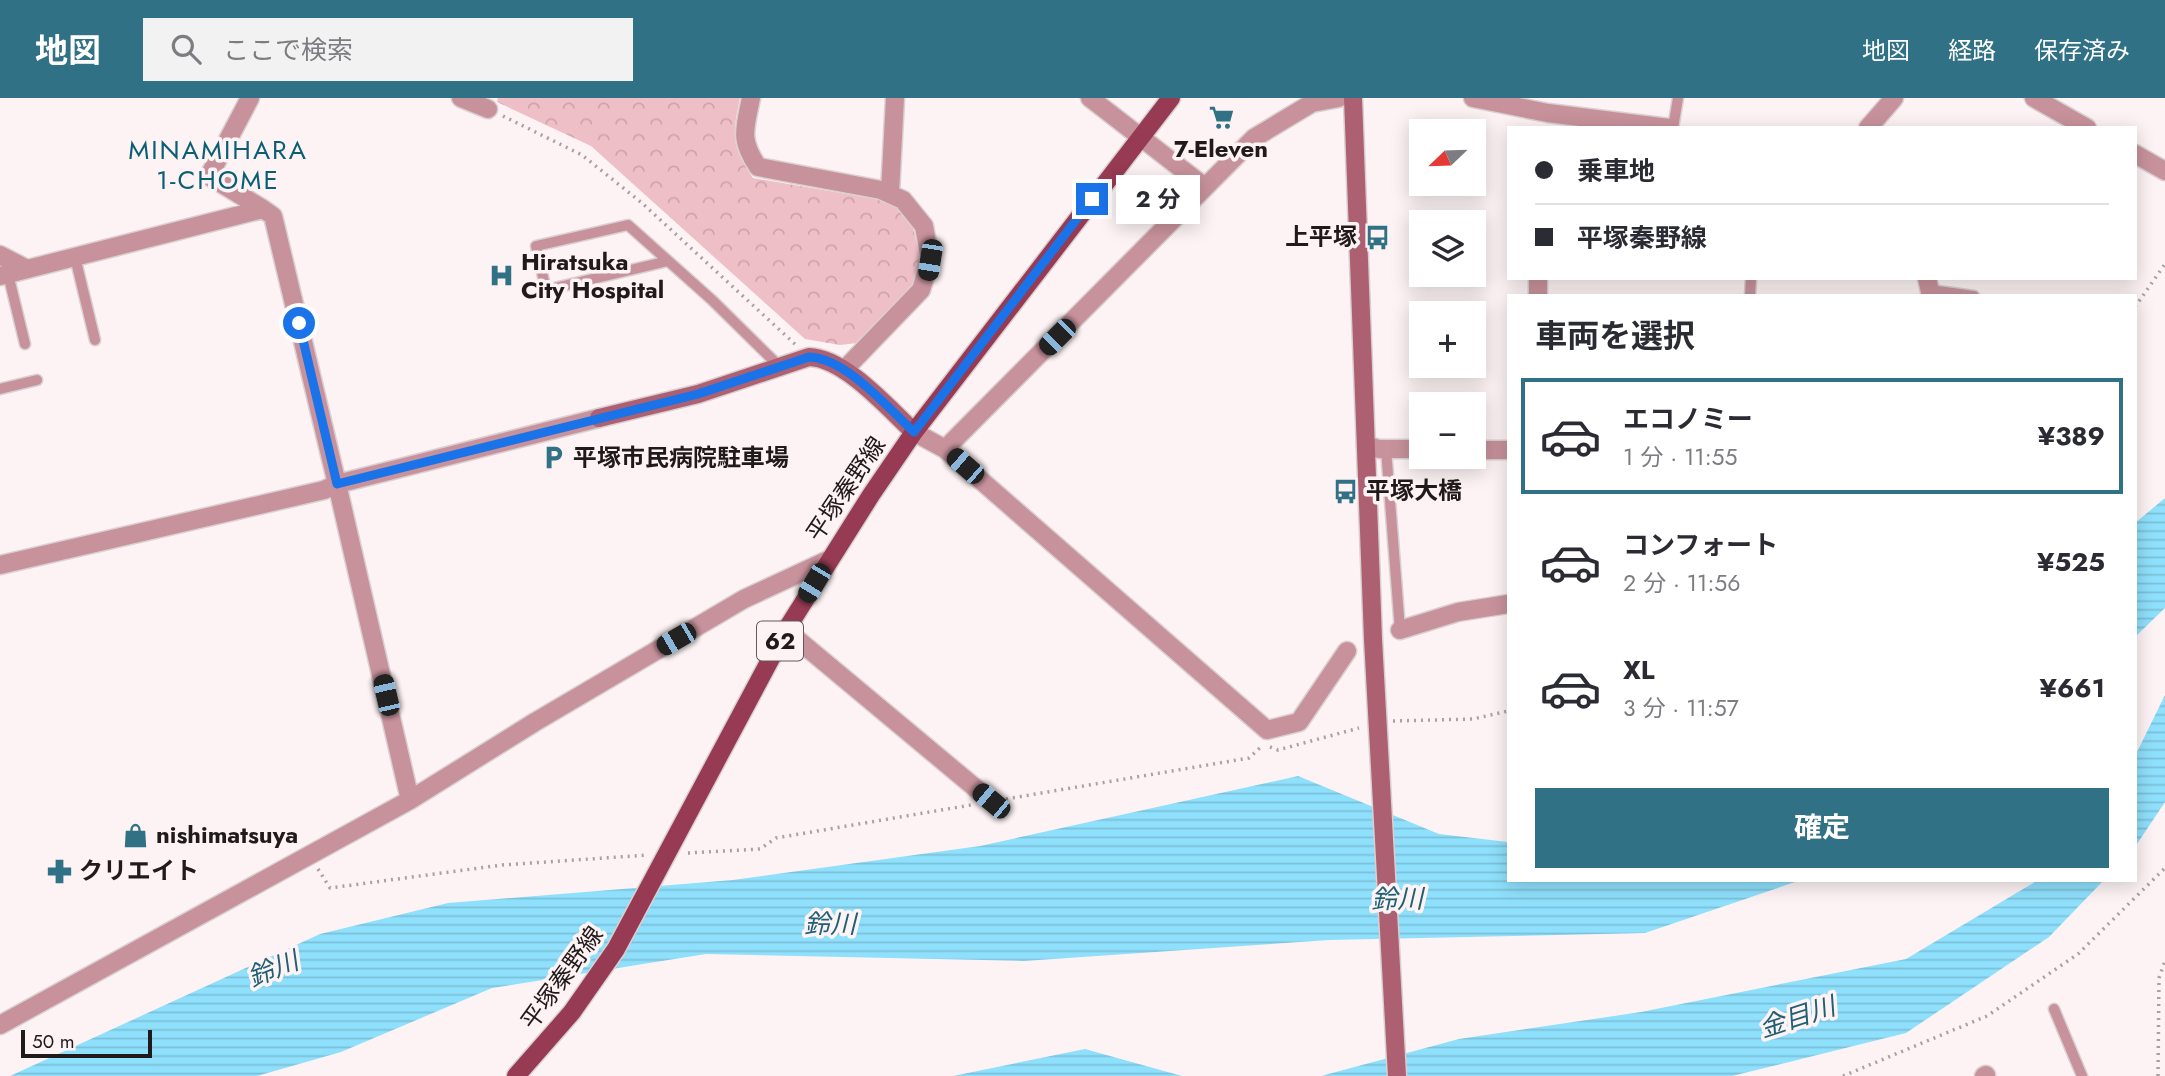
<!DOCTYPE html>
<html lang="ja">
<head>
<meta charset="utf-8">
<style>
  body { margin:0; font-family:Jost,"Noto Sans JP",sans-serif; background:#f2f2f3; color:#2b2b33; height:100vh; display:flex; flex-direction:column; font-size:26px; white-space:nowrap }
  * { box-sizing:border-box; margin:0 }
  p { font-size:23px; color:#7c7c81 }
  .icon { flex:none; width:38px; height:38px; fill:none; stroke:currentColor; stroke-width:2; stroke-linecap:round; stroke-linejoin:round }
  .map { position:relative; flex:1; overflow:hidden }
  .side { position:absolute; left:1507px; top:196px; width:630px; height:588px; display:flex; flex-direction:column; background:#fff; border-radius:0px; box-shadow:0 4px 18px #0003 }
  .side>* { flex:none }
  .top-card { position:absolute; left:1507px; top:28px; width:630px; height:154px; border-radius:0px; box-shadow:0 4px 18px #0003; display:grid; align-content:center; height:154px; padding:0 28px; background:#fff }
  .needle { width:46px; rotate:247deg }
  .tools { position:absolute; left:1409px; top:21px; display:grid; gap:14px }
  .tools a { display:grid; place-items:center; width:77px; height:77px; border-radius:0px; background:#fff; box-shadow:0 4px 18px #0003; font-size:35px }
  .scale { position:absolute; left:21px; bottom:18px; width:131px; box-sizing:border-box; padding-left:7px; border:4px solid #201a1b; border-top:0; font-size:19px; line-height:24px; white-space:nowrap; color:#201a1b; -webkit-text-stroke:5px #fdf3f4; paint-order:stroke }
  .end { position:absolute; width:32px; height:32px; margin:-16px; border:9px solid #1a73e8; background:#fff; box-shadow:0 0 0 4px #fff }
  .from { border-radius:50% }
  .bubble { position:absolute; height:49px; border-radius:0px; background:#fff; box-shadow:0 4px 18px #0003; font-size:23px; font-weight:700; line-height:49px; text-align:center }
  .car { position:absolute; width:21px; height:42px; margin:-21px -10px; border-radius:9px; box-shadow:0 0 5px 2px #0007; background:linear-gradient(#222 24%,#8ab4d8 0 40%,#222 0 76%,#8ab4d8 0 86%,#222 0) }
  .top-card b { display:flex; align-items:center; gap:24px; height:66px; font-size:26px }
  .top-card b+b { border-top:2px solid #e1e1e2 }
  .top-card i { width:18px; height:18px; background:#2b2b33 }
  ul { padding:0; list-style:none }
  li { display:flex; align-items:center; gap:21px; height:116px; margin:0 14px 10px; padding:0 14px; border:4px solid transparent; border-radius:0px }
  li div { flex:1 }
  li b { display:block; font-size:26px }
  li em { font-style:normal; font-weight:700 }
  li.selected { border-color:#317185 }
  li>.icon { width:63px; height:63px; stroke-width:1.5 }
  h2 { padding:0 28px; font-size:32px; line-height:84px }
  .cta { display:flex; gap:14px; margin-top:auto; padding:14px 28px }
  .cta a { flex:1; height:80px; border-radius:0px; background:#317185; color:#fff; font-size:28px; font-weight:700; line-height:80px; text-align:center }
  header { display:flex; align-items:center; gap:42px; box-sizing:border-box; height:98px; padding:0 35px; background:#317185; color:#fff }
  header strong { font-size:33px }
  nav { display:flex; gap:38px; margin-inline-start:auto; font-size:24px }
  .search { width:490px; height:63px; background:#f2f2f3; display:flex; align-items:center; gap:18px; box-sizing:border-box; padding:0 24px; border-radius:0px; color:#7c7c81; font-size:26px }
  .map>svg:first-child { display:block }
</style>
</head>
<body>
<header>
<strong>地図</strong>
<div class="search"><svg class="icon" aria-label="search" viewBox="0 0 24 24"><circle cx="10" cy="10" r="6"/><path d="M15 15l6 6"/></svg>ここで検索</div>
<nav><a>地図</a><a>経路</a><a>保存済み</a></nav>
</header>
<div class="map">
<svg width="2165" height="978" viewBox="0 0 2165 978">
  <defs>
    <pattern id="park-crowns" width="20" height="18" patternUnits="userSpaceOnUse" patternTransform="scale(1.75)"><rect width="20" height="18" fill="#efbfc7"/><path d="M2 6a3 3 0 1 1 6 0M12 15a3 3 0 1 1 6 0" fill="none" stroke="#cda4aa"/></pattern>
    <pattern id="water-rules" width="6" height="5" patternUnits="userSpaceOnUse" patternTransform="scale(1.75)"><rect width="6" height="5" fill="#8fe0fc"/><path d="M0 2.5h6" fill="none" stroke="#7bc0d7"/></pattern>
  </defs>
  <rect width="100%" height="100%" fill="#fdf3f4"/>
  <path fill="url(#park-crowns)" d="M498,0h242c-8,38 -9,47 13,80l129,22 17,8 13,15 10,43 -4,18 -28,32 -33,27 -17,2 -35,-6 -214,-193 -94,-44z"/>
  <path fill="url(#water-rules)" d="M2165,400v110l-30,29v-114z
    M2165,597v107l-30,45v-91z
    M1298,678l141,58 69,8v38h293l-156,53 -316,7 -305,21 -318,-7 -214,34 -151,64 -84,24h-247l310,-142 128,-31 285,-23 247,-34z
    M2038,782h66l-55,57 -143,96 -174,43h-411l138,-37 182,-27 265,-53z
    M1085,951l97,27h-229z"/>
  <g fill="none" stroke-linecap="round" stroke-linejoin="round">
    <defs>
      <path id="lane" d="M1673,30l5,-30
        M75,159l20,83
        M668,163l-122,29 -10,-44 92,-21 84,75 67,66
        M8,176l17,70
        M1930,192l44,6
        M1750,198l1,-18
        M0,291l37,-9
        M1386,351l14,181
        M2054,911l28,67"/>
      <path id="street" d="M250,0l-41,78 54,33
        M461,0l27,11
        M751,0c-6,31 -12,41 7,69l123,23 22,10 21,26 6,34 -9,30 -77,80
        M1090,0l115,89
        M1473,0l75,15 121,15
        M2034,0l53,30
        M1868,30l26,-30
        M2135,56l30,17
        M890,95l5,-95
        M0,157l27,14
        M0,178l263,-67 10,7 64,268 262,-66
        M1927,180l4,18
        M1538,198v-18
        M914,334l31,17 309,-311 58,-35 27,-5
        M1366,347l13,4h42
        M945,351l322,281 32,-8 48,-71
        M1474,352h34
        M0,467l324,-75 13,-6 73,316
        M786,532l205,171
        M1400,532l58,-18 50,-8
        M0,927l410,-225 125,-78 209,-123 84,-39
        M1984,978l2,-1"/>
      <path id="secondary" d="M1353,0l20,541 24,437
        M599,320l99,-24 111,-37c36,1 79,51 105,75"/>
      <path id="primary" d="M516,978l56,-64 44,-63 170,-319 85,-135 43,-63 257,-334"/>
    </defs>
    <use href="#lane" stroke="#dad0d1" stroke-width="13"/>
    <use href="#street" stroke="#dad0d1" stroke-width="21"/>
    <use href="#secondary" stroke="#dad0d1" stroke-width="21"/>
    <use href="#primary" stroke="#dad0d1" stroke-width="21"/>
    <path stroke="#a9a0a1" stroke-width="3.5" stroke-dasharray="2 5" stroke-linecap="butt" d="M503,18l79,39 60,48 154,142
      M2135,209l30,-43
      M1393,623l80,-2 35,-8
      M1270,649l8,3 81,-22
      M1006,701l243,-41 14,-13
      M688,755l72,-4 16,-11 195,-33
      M318,771l12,19 172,-23 146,-10
      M1843,978l144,-60 91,-62 87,-86
      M2158,978l1,-98 6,-17"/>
    <use href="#lane" stroke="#c8929c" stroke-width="10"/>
    <use href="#street" stroke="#c8929c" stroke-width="18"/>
    <use href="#secondary" stroke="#ad6071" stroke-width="18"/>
    <use href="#primary" stroke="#973a53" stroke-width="18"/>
  </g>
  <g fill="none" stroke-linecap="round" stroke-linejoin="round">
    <path stroke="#1a73e8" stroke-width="9" d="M299,225l38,161 361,-90 111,-37c37,1 79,51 105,75l178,-233"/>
  </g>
  <defs>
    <symbol id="supermarket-bare" viewBox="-9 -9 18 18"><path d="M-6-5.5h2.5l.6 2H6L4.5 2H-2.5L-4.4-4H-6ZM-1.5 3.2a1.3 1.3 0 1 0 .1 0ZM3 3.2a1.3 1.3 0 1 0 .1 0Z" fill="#317185" stroke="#fdf3f4" stroke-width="2.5" paint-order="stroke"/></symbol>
    <symbol id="bus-bare" viewBox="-9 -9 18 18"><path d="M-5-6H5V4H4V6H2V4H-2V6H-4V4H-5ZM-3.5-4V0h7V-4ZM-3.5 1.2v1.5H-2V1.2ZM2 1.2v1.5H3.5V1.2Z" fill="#317185" stroke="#fdf3f4" stroke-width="2.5" paint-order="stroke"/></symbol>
    <symbol id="hospital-bare" viewBox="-9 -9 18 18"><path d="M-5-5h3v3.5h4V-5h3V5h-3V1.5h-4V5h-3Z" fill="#317185" stroke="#fdf3f4" stroke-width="2.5" paint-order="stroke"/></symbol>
    <symbol id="parking-bare" viewBox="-9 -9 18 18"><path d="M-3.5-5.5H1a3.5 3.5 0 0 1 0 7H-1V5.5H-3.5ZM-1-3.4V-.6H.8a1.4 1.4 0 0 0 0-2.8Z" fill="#317185" stroke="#fdf3f4" stroke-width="2.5" paint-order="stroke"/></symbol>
    <symbol id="shop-bare" viewBox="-9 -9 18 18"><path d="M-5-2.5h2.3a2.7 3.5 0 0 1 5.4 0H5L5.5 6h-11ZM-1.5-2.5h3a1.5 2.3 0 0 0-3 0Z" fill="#317185" stroke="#fdf3f4" stroke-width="2.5" paint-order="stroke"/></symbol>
    <symbol id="pharmacy-bare" viewBox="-9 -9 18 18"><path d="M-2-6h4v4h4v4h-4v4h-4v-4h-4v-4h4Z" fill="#317185" stroke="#fdf3f4" stroke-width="2.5" paint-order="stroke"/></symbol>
  </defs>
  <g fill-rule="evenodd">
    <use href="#supermarket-bare" x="1204" y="2" width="35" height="35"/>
    <use href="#bus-bare" x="1360" y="122" width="35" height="35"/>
    <use href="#hospital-bare" x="484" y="160" width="35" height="35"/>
    <use href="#parking-bare" x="536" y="342" width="35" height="35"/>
    <use href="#bus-bare" x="1328" y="376" width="35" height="35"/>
    <use href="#shop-bare" x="118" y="720" width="35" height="35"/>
    <use href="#pharmacy-bare" x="42" y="756" width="35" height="35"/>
  </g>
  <g text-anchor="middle" stroke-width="7" stroke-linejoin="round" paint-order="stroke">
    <rect fill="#fdf3f4" stroke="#625b5c" stroke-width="2" x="757" y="523.5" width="46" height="39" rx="5"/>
    <g font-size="23" font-weight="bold" fill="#201a1b">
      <text x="780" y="551">62</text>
    </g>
    <g font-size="24" font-weight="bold" fill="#201a1b" stroke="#fdf3f4" text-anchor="start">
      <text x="1221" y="59" text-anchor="middle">7-Eleven</text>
      <text x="1357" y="147" text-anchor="end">上平塚</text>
      <text x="521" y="172">Hiratsuka<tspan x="521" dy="28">City Hospital</tspan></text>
      <text x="573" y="368">平塚市民病院駐車場</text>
      <text x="1366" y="401">平塚大橋</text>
      <text x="156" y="745">nishimatsuya</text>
      <text x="79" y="781">クリエイト</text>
    </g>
    <g font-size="24" fill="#201a1b" stroke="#fdf3f4">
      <text transform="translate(846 391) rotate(-56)" y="8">平塚秦野線</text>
      <text transform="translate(562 880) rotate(-54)" y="8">平塚秦野線</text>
    </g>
    <g font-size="26" letter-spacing="2" fill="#0a5f75" stroke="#fdf3f4">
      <text x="218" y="61">MINAMIHARA<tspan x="218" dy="30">1-CHOME</tspan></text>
    </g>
    <g font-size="26" font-style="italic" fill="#206074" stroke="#fdf3f4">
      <text transform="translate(1397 801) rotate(-1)" y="9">鈴川</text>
      <text x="830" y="835">鈴川</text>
      <text transform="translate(273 871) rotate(-22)" y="9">鈴川</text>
      <text transform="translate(1797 919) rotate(-18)" y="9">金目川</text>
    </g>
  </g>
</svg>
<div class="tools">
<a><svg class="needle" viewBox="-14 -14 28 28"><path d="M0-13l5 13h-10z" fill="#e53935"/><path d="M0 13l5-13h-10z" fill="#7c7c81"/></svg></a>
<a><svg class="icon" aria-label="layers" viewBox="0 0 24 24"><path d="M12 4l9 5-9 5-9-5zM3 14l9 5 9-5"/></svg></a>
<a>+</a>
<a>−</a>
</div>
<div class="scale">50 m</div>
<i class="end from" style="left:299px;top:225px"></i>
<i class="end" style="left:1092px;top:101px"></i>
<div class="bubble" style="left:1116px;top:77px;width:84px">2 分</div>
<i class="car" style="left:930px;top:162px;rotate:189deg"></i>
<i class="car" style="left:1057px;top:239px;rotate:225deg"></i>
<i class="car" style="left:965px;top:368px;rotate:311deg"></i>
<i class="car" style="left:814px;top:485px;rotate:211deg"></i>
<i class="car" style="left:676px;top:541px;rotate:240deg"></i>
<i class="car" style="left:386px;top:597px;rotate:347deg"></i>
<i class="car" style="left:991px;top:703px;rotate:310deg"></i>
<div class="top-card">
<b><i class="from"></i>乗車地</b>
<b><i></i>平塚秦野線</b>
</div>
<section class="side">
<h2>車両を選択</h2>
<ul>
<li class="selected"><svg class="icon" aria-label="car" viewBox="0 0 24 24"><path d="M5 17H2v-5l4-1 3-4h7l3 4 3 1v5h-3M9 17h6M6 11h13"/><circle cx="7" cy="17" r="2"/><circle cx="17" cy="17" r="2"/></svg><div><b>エコノミー</b><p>1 分 · 11:55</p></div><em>¥389</em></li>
<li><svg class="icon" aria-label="car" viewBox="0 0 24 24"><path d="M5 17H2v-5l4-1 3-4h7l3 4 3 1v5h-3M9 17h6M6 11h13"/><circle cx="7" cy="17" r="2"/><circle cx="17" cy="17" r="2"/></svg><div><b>コンフォート</b><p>2 分 · 11:56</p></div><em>¥525</em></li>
<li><svg class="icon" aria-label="car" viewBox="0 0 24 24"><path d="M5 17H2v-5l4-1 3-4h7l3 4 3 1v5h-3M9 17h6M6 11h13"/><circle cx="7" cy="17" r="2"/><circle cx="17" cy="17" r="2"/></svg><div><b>XL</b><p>3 分 · 11:57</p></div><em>¥661</em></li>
</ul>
<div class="cta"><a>確定</a></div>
</section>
</div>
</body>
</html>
